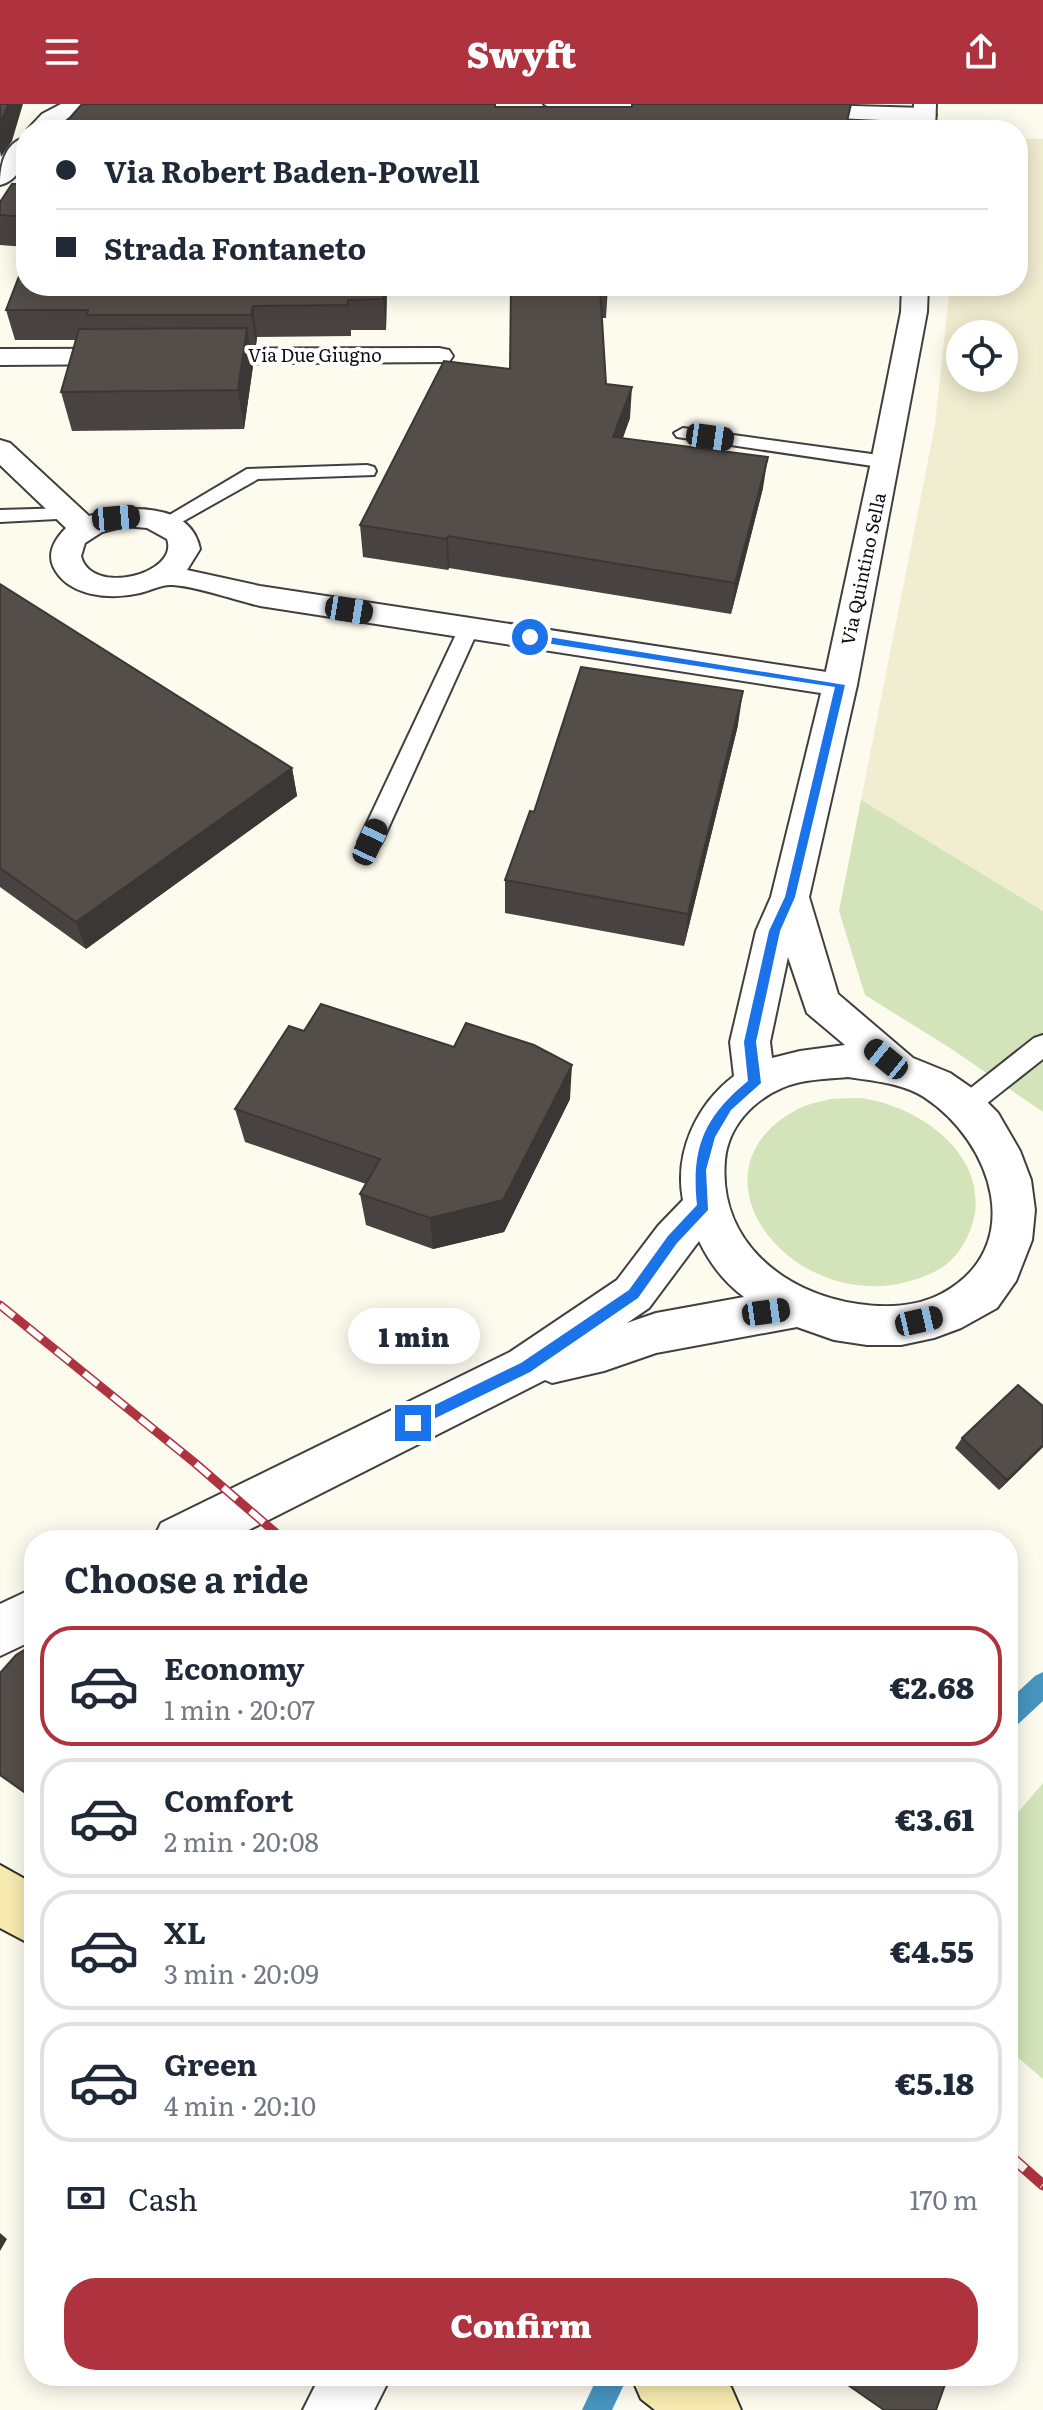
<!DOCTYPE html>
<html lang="en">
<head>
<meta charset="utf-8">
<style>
  body { margin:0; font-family:Literata,serif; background:#f2f2f3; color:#1f2937; height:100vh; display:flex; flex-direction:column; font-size:30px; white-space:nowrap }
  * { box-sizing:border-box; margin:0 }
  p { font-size:26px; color:#747a83 }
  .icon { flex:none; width:44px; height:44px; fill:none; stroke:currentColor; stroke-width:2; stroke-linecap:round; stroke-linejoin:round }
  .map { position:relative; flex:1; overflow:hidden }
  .panel { position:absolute; left:24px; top:1426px; width:994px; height:856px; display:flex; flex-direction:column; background:#fff; border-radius:32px; box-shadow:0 4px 20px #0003 }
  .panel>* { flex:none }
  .hud { position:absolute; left:16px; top:16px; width:1012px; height:176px; border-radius:32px; box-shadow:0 4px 20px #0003; display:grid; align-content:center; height:176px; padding:0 40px; background:#fff }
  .controls { position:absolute; left:946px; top:216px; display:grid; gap:16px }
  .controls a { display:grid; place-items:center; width:72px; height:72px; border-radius:50%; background:#fff; box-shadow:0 4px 20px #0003; font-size:40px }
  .end { position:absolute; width:36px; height:36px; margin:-18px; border:10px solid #1a73e8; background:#fff; box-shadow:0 0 0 4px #fff }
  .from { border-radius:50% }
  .bubble { position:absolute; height:56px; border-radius:28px; background:#fff; box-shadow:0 4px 20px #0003; font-size:26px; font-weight:800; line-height:56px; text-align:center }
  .car { position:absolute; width:24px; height:48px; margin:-24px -12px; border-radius:10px; box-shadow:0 0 6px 2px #0007; background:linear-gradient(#222 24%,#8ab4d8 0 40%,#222 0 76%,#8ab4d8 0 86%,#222 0) }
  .hud b { display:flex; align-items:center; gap:28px; height:76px; font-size:30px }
  .hud b+b { border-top:2px solid #e0e1e3 }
  .hud i { width:20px; height:20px; background:#1f2937 }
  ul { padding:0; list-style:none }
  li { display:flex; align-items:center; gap:24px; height:120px; margin:0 16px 12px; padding:0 24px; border:4px solid #e0e1e3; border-radius:32px }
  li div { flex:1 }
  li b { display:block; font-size:30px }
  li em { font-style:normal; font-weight:800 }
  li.current { border-color:#af333f }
  li>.icon { width:72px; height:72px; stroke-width:1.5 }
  h2 { padding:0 40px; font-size:36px; line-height:96px }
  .pay { display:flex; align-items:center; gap:20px; height:88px; padding:0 40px; font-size:30px }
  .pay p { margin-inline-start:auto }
  .button { display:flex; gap:16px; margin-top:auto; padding:16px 40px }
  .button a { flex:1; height:92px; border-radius:32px; background:#af333f; color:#fff; font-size:32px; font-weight:800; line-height:92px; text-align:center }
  header { display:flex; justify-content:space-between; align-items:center; height:104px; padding:0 40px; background:#af333f; color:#fff; font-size:36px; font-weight:800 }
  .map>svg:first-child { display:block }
</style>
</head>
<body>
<header><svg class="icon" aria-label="menu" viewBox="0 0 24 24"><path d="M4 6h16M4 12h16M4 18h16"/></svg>Swyft<svg class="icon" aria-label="share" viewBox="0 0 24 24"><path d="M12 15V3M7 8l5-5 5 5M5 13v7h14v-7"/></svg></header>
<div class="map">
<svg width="1043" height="2306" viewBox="0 0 1043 2306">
  <rect width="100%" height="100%" fill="#fdfaee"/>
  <path fill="#f1edd1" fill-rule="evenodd" d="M1018,35h25v772l-182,-111 74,-375 15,-139h68zM960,230h44v44h-44z"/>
  <path fill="#d3e4bb" d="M861,696l182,111v201l-93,-64 -85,-53 -26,-84z
    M831,995c11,0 25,-2 36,0 57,10 123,59 106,123 -6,20 -17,38 -35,48 -128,67 -266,-92 -142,-160 10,-6 23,-8 35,-11z
    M1043,1679v296l-35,-30v-225z"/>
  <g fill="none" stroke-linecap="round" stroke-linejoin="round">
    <path fill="#4695c0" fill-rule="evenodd" d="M1043,1568v29l-27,25 -8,4v-29l27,-25z
      M598,2272h30l-16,34h-30z"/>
    <defs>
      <path id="service" d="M683,324l203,28 9,6 -9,6 -209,-31 -3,-4z
        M367,361l7,2 2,4 -2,4 -116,4 -85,48h-14l-3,-4 91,-54z
        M69,404l10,6 -3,4 -76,4v-12z
        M469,518l10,6 -97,214 -4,6h-16l-4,-6 101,-214z
        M1043,931v24l-67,53 -9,3 -9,-3 -4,-7 4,-7 76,-60z"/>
      <path id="minor" d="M61,0h43l-3,5 -30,7 -20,14h-24l15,-16z
        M544,0h152l1,1 -11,7 -131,-1z
        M783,0l142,4 11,7 -11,7 -134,-6 -8,-2 -3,-5z
        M26,33c0,19 -4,43 -26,48 0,-19 4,-42 26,-48z
        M439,244l10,2 4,6 -4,6 -449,3v-16z
        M0,336l10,3 79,73c34,-10 102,-16 111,33l-13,21 73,16 580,88 12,3 5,8 -5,8 -12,3 -580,-90c-21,-5 -72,-22 -90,-21 -9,0 -21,6 -30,8 -29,7 -73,4 -87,-27 -6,-15 3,-28 13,-38l-66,-63zM125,422l22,2 20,11c13,35 -76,58 -86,17l4,-13 17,-11z
        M320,2272h71l-17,34h-71z"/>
      <path id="tertiary" d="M914,0h22l-1,26h-22z
        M902,182h26l-1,26 -70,373 -48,212 29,97 75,64 37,15 26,18 22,22 22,38 11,29 4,30 -3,30 -16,41 -19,27 -36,20 -27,10 -33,7h-34l-33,-5 -37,-13 -141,26 -52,18 -52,12 -7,-3 -316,160h-76l8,-17 349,-171 107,-72 41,-54 25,-26c-9,-47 13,-95 51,-124l-4,-34 26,-111 15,-34 52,-212 48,-223 30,-150zM788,853l19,56 38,32 -45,6 -28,7 -2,-16zM848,973c25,4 54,6 76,20 69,45 104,151 17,197 -25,13 -56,14 -83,10 -75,-11 -140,-63 -133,-144 3,-33 27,-59 57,-72 20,-9 45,-9 66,-11zM699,1137c11,23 25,41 45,56l-88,16 -29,10 22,-15z
        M34,1484v52l-34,16v-52z"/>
      <path id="secondary" d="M0,1761l34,19v62l-34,-18z
        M631,2272h86l14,11 10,23h-86l-14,-11z"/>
    </defs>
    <use href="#service" stroke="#404040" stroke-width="4"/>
    <use href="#minor" stroke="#404040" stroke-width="4"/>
    <use href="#tertiary" stroke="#404040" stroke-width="4"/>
    <use href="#secondary" stroke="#2f2f2f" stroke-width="4"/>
    <use href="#service" fill="#fff" fill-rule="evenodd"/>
    <use href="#minor" fill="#fff" fill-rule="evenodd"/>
    <use href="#tertiary" fill="#fff" fill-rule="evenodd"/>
    <use href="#secondary" fill="#f7ebb0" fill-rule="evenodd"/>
    <defs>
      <path id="rail-far1" d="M0,1201l195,158 89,77"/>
      <path id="rail" d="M1008,2050l35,31"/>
    </defs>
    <use href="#rail-far1" stroke="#af333f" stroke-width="9"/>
    <use href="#rail" stroke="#af333f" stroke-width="11"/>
    <use href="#rail-far1" stroke="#fff" stroke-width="6" stroke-dasharray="18" stroke-linecap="butt"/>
    <use href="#rail" stroke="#fff" stroke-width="8" stroke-dasharray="23" stroke-linecap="butt"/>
  </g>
  <path fill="#484340" d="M26,62v81l-26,-2v-43l20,-18z
    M26,182h361l-1,44h-35v6l-94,1 -1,8h-6l3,21 -9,63 -172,2 -11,-39 15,-52h-61l-9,-30z
    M511,182h97l-2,32h-4l4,66 24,34 -7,20 140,50 -32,126 -282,-46 -1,2 -85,-13 -3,-32 150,-156z
    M745,182h46l-1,6z
    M0,480l292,184 5,28 -211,153 -86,-62z
    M738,621l-54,221 -179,-33v-33z
    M304,927l266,68 -66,133 -71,17 -67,-24 -6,-31 6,-10 -121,-42 -10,-33z
    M962,1334l81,9 -44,43 -44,-42z"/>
  <path fill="#3b3734" d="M8,0h15l-11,37 -11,16 -1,-6v-30z
    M384,182h3l-1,44 -3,-31z
    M253,202l4,31 -1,8 -5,-30z
    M247,224l6,38 -9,63 -6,-39z
    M632,283l-2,31 -19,50 2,-31z
    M768,353l-5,31 -32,126 4,-31z
    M448,432l1,32 -1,2 -2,-31z
    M743,587l-5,34 -54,221 4,-32z
    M292,664l5,28 -211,153 -10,-27z
    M572,961l-2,34 -66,133 -71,17 -3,-31z
    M1043,1341v2l-44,43 8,-10z
    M0,2129l7,6 -7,12z"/>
  <path fill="#544e4a" stroke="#3b3734" stroke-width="2" d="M0,0h8l-3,9 -5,8z
    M82,0h413v3h137v-3h219l-6,26h-786z
    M26,62v51l-26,-2v-13l12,-18h8l1,-12z
    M26,154v28h358l-1,13 -35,1v5l-95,1 -2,9h-164l1,-5h-82z
    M511,182h97v1h-8l6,97 26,3 -19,50 155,20 -33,126 -287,-47 -2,3 -86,-14 84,-164 66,8z
    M247,224l-9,62 -177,2 18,-63z
    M0,480l292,184 -216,154 -76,-54z
    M581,563l162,24 -55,223 -183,-34 25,-69 4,1z
    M321,900l133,43 12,-24 68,22 38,20 -69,135 -73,18 -70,-24 20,-35 -145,-50 54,-83 15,5z
    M1018,1281l25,21v39l-36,35 -45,-42z
    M34,1540v155l-34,-24v-102l16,-18z
    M835,2272h113l-12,34h-52z"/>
  <path fill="#1a73e8" d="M530,530l315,51 -50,212 -15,34 -24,111 5,41 -30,27 -16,27 -9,33 2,40 -31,33 -39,55 -108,74 -117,57 -5,-1v-10l113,-55 108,-73 39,-54 29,-31c-6,-57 7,-88 51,-124l-4,-39 25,-111 16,-34 50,-210 -309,-47z"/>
  <g text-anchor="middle" stroke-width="8" stroke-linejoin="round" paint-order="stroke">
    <g font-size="18" fill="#0d0d0d" stroke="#fff">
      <text x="315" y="258">Via Due Giugno</text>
      <text transform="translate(864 465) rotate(-78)" y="6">Via Quintino Sella</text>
    </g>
  </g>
</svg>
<div class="controls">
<a><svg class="icon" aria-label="locate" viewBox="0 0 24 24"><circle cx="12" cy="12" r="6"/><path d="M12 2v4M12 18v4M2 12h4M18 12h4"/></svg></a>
</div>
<i class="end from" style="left:530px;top:533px"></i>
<i class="end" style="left:413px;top:1319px"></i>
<div class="bubble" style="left:348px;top:1204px;width:132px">1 min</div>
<i class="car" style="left:710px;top:333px;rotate:98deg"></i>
<i class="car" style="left:116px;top:414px;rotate:85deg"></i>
<i class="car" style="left:349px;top:506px;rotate:99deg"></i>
<i class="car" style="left:370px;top:738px;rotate:25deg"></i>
<i class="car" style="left:886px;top:955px;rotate:309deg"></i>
<i class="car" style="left:766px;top:1208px;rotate:82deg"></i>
<i class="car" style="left:919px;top:1217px;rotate:77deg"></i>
<div class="hud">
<b><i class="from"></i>Via Robert Baden-Powell</b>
<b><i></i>Strada Fontaneto</b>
</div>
<section class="panel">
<h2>Choose a ride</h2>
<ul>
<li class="current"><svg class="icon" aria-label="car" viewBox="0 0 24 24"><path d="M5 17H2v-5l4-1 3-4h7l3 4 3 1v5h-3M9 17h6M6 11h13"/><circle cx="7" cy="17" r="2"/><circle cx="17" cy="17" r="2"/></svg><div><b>Economy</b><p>1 min · 20:07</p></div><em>€2.68</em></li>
<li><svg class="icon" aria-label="car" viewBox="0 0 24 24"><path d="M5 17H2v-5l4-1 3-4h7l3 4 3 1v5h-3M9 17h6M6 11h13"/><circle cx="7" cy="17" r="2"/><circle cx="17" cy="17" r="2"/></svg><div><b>Comfort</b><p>2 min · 20:08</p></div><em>€3.61</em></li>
<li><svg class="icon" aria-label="car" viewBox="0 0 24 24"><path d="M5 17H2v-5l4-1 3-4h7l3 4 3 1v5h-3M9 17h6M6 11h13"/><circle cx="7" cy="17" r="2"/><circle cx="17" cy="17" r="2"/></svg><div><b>XL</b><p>3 min · 20:09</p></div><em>€4.55</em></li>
<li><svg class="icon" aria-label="car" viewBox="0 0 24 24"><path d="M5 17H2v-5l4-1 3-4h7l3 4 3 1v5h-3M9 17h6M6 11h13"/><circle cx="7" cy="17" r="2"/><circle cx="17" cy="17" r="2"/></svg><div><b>Green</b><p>4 min · 20:10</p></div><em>€5.18</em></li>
</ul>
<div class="pay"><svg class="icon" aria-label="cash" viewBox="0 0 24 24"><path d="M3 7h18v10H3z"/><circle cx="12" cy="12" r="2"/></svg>Cash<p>170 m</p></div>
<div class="button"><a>Confirm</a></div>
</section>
</div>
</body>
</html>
